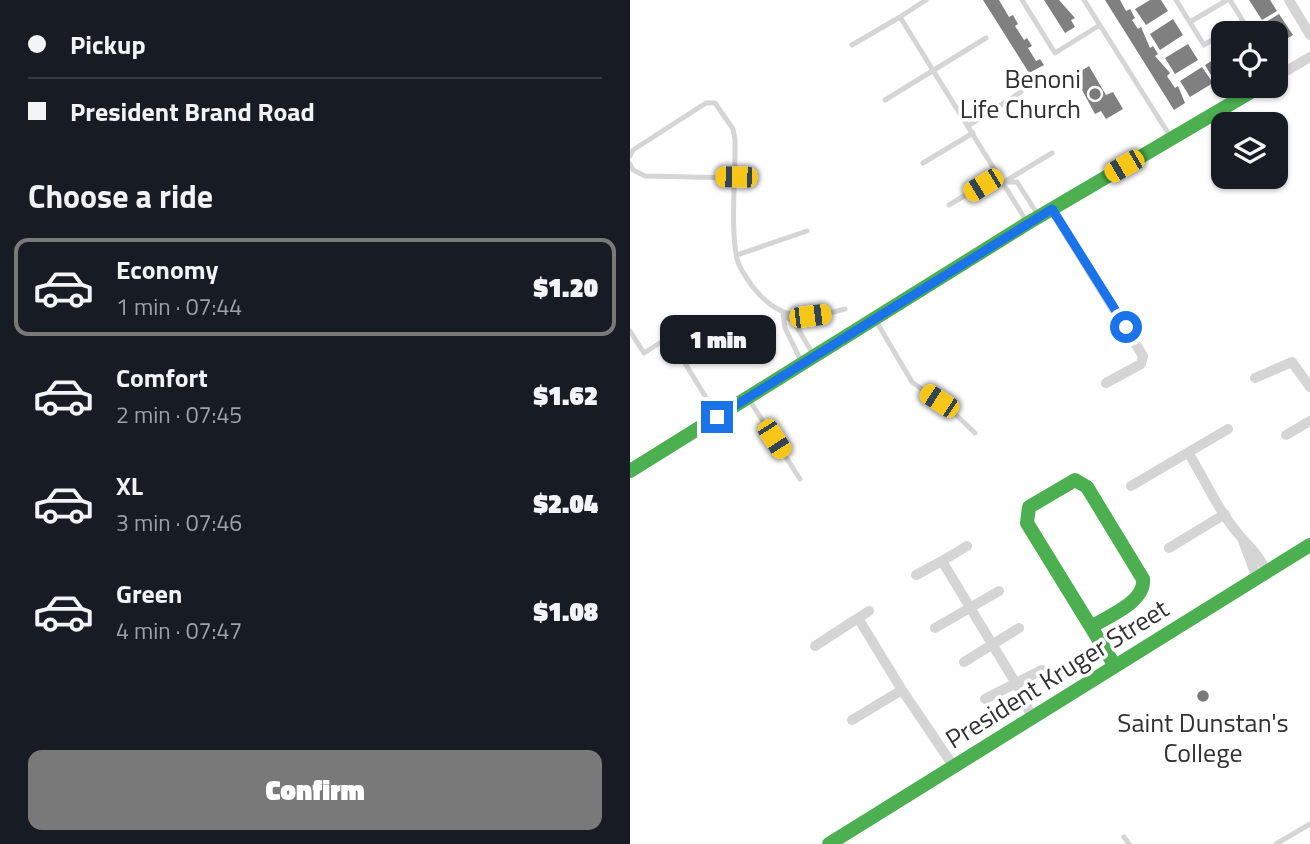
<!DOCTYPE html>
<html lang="en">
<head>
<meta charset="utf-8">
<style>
  body { margin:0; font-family:"Titillium Web",sans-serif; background:#242831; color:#f1f3f6; height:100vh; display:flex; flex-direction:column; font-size:26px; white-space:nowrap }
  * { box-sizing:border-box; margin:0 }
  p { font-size:23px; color:#9ea1a6 }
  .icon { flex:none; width:38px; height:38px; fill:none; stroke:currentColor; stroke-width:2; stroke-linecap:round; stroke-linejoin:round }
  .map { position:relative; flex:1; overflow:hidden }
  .side { display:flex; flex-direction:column; background:#171b24; width:630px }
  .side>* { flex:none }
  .guide { display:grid; align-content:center; height:154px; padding:0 28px; background:#171b24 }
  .buttons { position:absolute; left:581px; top:21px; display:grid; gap:14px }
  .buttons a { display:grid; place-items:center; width:77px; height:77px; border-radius:14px; background:#171b24; box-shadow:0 2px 5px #0004; font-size:35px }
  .end { position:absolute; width:32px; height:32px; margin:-16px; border:9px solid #1a73e8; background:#fff; box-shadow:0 0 0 4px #fff }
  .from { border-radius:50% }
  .bubble { position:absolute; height:49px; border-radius:14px; background:#171b24; box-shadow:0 2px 5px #0004; font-size:23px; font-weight:800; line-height:49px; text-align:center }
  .car { position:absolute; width:21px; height:42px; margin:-21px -10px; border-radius:9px; box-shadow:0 0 5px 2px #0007; background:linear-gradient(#f5c518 24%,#345 0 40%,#f5c518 0 76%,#345 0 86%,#f5c518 0) }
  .guide b { display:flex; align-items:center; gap:24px; height:66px; font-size:26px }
  .guide b+b { border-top:2px solid #363941 }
  .guide i { width:18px; height:18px; background:#f1f3f6 }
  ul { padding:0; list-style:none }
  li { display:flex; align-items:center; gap:21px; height:98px; margin:0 14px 10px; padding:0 14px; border:4px solid transparent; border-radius:14px }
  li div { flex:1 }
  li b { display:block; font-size:26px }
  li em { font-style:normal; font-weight:800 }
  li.selected { border-color:#797979 }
  li>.icon { width:63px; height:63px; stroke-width:1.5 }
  h2 { padding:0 28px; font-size:32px; line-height:84px }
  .action { display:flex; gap:14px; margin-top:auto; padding:14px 28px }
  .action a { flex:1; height:80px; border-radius:14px; background:#797979; color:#fff; font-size:28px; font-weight:800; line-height:80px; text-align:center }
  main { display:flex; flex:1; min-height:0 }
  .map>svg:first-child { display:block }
</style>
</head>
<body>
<main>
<section class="side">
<div class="guide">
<b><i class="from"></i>Pickup</b>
<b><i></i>President Brand Road</b>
</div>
<h2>Choose a ride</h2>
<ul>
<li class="selected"><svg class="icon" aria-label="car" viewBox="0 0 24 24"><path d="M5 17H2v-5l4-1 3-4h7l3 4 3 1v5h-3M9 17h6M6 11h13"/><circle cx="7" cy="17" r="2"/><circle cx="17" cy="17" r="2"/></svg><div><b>Economy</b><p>1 min · 07:44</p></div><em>$1.20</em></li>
<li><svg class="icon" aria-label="car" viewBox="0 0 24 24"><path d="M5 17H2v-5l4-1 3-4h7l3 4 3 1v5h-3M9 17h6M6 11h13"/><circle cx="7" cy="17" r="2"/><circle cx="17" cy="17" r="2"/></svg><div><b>Comfort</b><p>2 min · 07:45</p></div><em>$1.62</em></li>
<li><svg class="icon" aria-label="car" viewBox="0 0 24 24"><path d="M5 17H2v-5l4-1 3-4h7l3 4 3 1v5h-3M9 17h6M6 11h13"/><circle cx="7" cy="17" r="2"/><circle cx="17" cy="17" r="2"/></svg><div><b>XL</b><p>3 min · 07:46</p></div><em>$2.04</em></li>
<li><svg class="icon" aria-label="car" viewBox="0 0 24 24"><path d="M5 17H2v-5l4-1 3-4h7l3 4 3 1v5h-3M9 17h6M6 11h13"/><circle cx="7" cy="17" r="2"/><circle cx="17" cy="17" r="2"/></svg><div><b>Green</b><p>4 min · 07:47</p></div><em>$1.08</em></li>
</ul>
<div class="action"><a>Confirm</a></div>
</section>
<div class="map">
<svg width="680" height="844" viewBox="0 0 680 844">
  <rect width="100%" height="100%" fill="#fff"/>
  <path fill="#808080" d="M353,0h16l10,17 4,-2 5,9 -3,2 9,14 3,-2 5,8 -4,2 8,13 4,-2 4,6 -15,8z
    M414,0h15l16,18 -4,2 4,7 -10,6z
    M475,0h15l6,11 4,-2 5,9 -3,2 6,9 3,-2 9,21 3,-2 5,8 -3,2 15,17 -3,3 8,12 3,-2 7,17 -11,7z
    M520,0h11l7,11 -22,14 -11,-16z
    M619,0h21l7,11 -15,9z
    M649,14l14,21 -15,9 -2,-11h-5l-7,-10z
    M543,19l10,16 -23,15 -10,-16z
    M558,44l10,16 -23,14 -10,-16z
    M593,54v22l-8,6 -10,-17z
    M459,66l17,29 7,-3 10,17 -17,10 -5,-8 -6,3 -21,-39z
    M572,67l11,16 -23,14 -10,-16z"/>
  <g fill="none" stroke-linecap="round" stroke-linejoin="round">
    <path stroke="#d5d5d5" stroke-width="5" d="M392,0l33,53 45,-28
      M454,0l86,136
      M546,0l28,45 39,-24 -13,-21
      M270,17l26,-17
      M560,22l37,-22
      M222,45l48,-28 127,205
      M255,100l101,-62
      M338,126l53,-34
      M0,156l3,-6 73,-47h9l18,26 2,10c1,34 -5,89 2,120 3,11 10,20 16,28 26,34 54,33 92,22
      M293,163l50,-30
      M0,164l3,6 12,6 91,2
      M374,182l48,-29
      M377,182h10l21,33
      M319,205l50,-30
      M107,255l70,-24
      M153,314l2,14 17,35
      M155,316l9,6 20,34
      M246,321l36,61 38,27 25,24
      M0,331l14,22 25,-16 47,77
      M118,398l52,81
      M494,837l5,7
      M646,844l34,-20"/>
    <path stroke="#d5d5d5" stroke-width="10" d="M659,0l21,35
      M646,77l34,-20
      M422,209l91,147 -2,8 -35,19
      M625,378l37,-16 18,25
      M656,435l24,-14
      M559,454c16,26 31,60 52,83 11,12 19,20 26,35
      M501,486l97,-57
      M612,538l15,40
      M539,548l56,-34
      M312,561l25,-15
      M286,575l26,-14 79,131 11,26
      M228,618l44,72 52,77
      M305,628l64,-37
      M185,646l54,-35
      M334,662l55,-34
      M355,699l57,-29
      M222,720l50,-30"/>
    <path stroke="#4caf50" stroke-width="14" d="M0,471l398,-248 233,-137
      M461,627c17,-11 55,-25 52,-48l-56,-92 -12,-7 -46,27 -2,16 88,143
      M199,844l481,-299"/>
  </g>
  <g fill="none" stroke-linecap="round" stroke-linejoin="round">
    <path stroke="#1a73e8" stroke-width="9" d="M87,417l335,-208 74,118"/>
  </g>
  <g fill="#797979" stroke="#fff" stroke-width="2.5">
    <circle cx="465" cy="94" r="7"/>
    <circle cx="573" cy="696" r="7"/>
  </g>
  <g text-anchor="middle" stroke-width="7" stroke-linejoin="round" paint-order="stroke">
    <g font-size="26" fill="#313131" stroke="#fff" text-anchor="end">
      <text x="451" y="88">Benoni<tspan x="451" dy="30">Life Church</tspan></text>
      <text x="573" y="732" text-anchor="middle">Saint Dunstan's<tspan x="573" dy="30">College</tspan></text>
    </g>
    <g font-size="26" fill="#313131" stroke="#fff">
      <text transform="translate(427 674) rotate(-32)" y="9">President Kruger Street</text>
    </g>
  </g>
</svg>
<div class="buttons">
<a><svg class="icon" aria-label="locate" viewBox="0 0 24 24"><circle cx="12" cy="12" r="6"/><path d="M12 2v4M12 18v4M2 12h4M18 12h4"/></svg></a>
<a><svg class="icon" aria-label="layers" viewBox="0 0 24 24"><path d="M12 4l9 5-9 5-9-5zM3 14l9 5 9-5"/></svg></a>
</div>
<i class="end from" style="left:496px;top:327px"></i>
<i class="end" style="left:87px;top:417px"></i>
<div class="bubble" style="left:30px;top:315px;width:116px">1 min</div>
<i class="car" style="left:494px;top:166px;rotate:240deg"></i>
<i class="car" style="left:106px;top:177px;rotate:271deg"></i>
<i class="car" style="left:353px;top:185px;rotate:239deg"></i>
<i class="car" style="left:180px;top:316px;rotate:83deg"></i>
<i class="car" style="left:309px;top:401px;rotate:303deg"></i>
<i class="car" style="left:144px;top:439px;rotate:147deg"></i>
</div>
</main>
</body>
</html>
